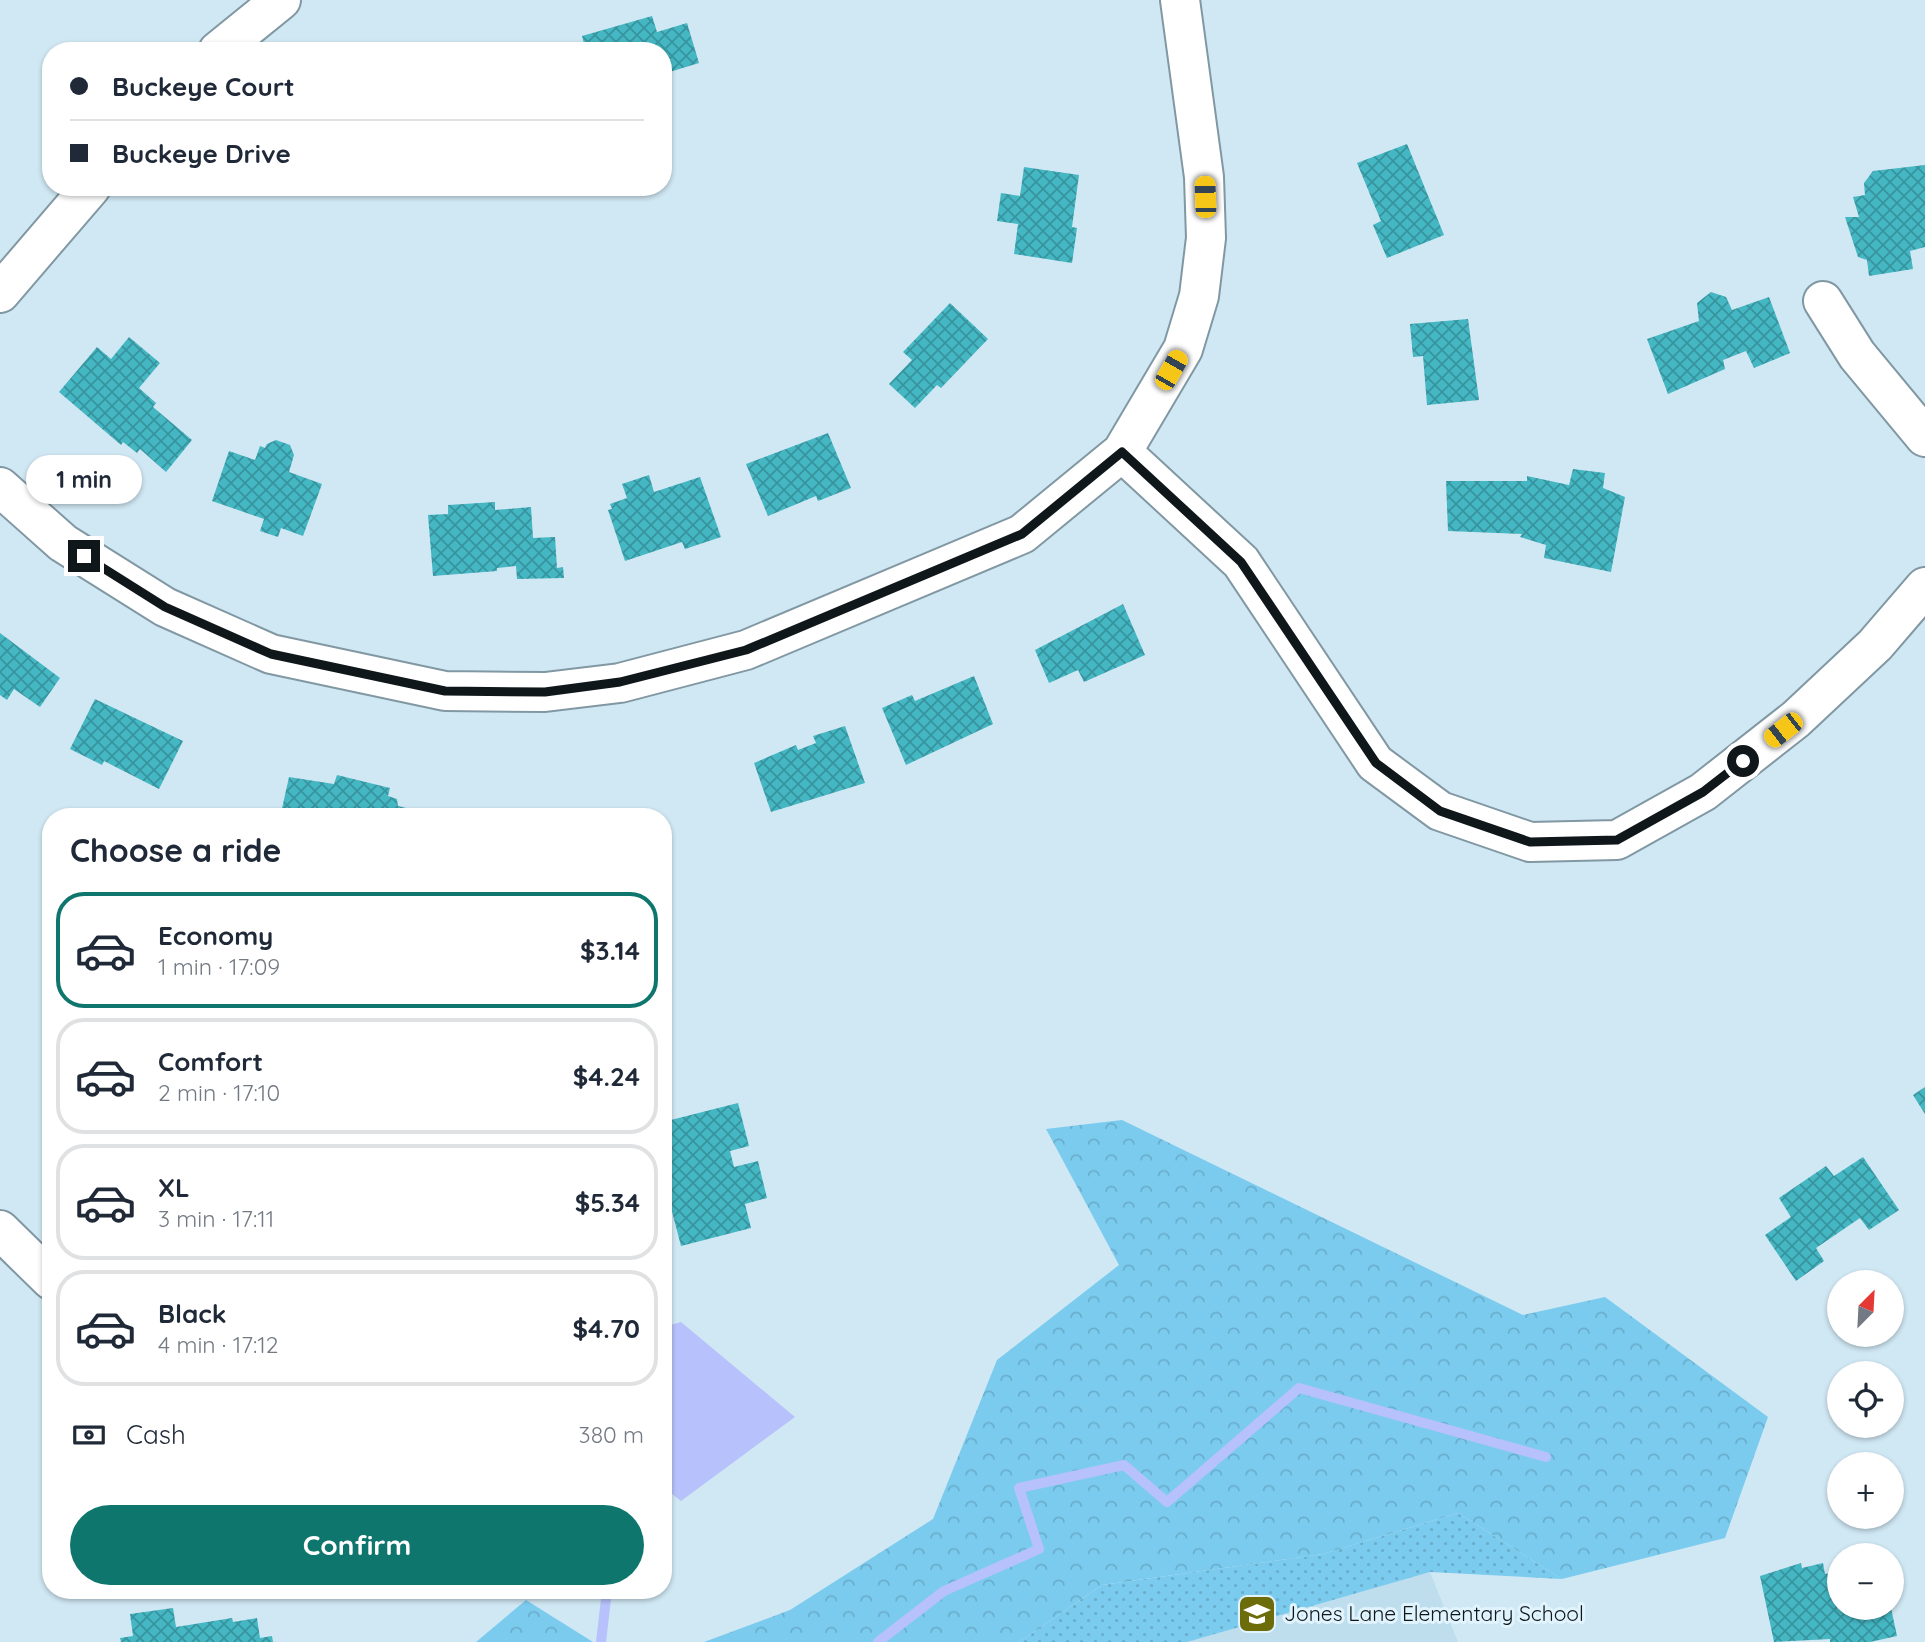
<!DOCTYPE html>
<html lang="en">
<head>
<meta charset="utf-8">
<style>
  body { margin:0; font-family:Quicksand,sans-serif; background:#f6f6f7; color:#1f2937; height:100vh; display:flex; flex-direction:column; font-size:26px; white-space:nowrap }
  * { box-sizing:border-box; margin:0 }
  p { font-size:23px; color:#747a83 }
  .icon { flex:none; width:38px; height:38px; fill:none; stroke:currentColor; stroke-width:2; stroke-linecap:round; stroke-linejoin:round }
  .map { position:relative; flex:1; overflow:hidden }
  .drawer { position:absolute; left:42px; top:808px; width:630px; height:791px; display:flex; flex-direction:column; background:#fff; border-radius:28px; box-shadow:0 2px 5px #0004 }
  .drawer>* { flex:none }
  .hud { position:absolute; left:42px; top:42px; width:630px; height:154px; border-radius:28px; box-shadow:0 2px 5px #0004; display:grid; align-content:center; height:154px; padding:0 28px; background:#fff }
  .needle { width:46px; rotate:24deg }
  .controls { position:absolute; left:1827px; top:1270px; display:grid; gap:14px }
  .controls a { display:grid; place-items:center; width:77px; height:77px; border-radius:50%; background:#fff; box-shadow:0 2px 5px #0004; font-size:35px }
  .end { position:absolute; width:32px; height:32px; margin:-16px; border:9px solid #0f171b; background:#fff; box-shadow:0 0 0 4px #fff }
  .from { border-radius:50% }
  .bubble { position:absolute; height:49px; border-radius:24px; background:#fff; box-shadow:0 2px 5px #0004; font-size:23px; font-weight:800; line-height:49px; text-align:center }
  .car { position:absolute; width:21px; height:42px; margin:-21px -10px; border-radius:9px; box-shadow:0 0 5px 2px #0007; background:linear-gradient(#f5c518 24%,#345 0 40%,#f5c518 0 76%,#345 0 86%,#f5c518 0) }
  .hud b { display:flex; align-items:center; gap:24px; height:66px; font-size:26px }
  .hud b+b { border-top:2px solid #e0e1e3 }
  .hud i { width:18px; height:18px; background:#1f2937 }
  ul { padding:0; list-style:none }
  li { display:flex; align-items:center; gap:21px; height:116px; margin:0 14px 10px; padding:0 14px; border:4px solid #e0e1e3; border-radius:28px }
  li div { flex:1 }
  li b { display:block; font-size:26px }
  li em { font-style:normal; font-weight:800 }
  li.on { border-color:#0f766e }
  li>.icon { width:63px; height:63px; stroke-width:1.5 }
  h2 { padding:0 28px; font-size:32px; line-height:84px }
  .pay { display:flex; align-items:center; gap:18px; height:77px; padding:0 28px; font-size:26px }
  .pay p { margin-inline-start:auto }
  .cta { display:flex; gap:14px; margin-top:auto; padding:14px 28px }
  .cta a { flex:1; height:80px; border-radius:42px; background:#0f766e; color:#fff; font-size:28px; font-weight:800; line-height:80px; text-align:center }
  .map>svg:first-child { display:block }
</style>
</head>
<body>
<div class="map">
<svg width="1925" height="1642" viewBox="0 0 1925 1642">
  <defs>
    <pattern id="grass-dots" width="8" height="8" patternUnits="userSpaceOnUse" patternTransform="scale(1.75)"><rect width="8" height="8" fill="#7bcbef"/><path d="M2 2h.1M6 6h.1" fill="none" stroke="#69aecc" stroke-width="1.8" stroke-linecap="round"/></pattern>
    <pattern id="forest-crowns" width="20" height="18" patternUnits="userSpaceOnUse" patternTransform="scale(1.75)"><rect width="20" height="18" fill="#7bcbef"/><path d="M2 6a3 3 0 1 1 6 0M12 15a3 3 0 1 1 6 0" fill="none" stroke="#69aecc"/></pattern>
    <pattern id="building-cross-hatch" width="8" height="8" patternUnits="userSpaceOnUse" patternTransform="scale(1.75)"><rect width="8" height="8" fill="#44b7c3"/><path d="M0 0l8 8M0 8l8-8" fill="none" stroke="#37949e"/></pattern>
  </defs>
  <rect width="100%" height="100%" fill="#d0e8f4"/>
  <path fill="#bedeee" d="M1430,1572l28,70h-424z"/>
  <path fill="url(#grass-dots)" d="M1458,1513l104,66 -132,-7 -243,70h-168l83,-57 221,-31z"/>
  <path fill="url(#forest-crowns)" d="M1122,1120l401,195 82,-18 163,120 -43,121 -163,41 -104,-66 -135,41 -221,31 -83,57h-315l86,-32 143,-91 64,-159 122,-95 -73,-136z
    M526,1600l67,42h-117z"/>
  <path fill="#b7c1fb" d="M681,1322l114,95 -114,84 -18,-14v-160z"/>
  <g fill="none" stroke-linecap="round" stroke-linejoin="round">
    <path stroke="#b7c1fb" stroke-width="10" d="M601,1642l5,-43
      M878,1642l66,-51 95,-42 -20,-61 105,-23 43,37 132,-114 247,69"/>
  </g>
  <path fill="url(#building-cross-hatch)" d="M652,16l5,16 30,-9 12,40 -36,11v-23h-77l-4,-15z
    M1407,144l37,91 -57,23 -14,-33 8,-4 -24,-58z
    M1925,165v82l-15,4 3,18 -44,7 -2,-16 -9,-3 -13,-40h14l-6,-20 12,-2 -1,-12 9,-12z
    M1024,167l55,8 -7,52 5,1 -5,35 -58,-9 4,-30 -21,-3 4,-28 19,3z
    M1711,292l15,5 6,13 37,-13 21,56 -36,15 -8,-17 -23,9 2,9 -57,25 -21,-55 52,-18 -2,-18z
    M950,303l38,36 -47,49 -4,-3 -22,23 -26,-24 23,-24 -9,-8z
    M1468,319l11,81 -52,5 -4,-49 -10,1 -3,-33z
    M129,337l31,26 -21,25 17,15 -3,4 39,33 -26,32 -26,-23 -3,4 -14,-11 -2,3 -62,-53 38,-45 14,12z
    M828,433l23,55 -33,13 -2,-5 -48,20 -22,-52z
    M276,440l14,5 4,10 -5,17 33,12 -19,52 -22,-8 -3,9 -18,-6 4,-12 -52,-18 17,-50 26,9 5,-14 5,2 2,-4z
    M1573,469l32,4 -2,15 22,9 -14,75 -67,-14 2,-13 -26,-8 2,-3 -74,-3 -2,-50h81v-5l42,9z
    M649,475l5,17 46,-15 21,60 -36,12 -3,-7 -57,19 -17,-51 4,-1 -2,-5 17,-6 -5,-14z
    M495,502v8l36,-3 2,31 22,-1 2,31 6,-1 1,11 -47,1 -1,-13 -19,2v3l-64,5 -5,-61 20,-1v-9z
    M1123,604l22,51 -61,27 -6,-12 -29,13 -14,-33z
    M0,633l60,45 -20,29 -26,-18 -7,11 -7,-5z
    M974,676l19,48 -87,41 -24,-57 30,-13 3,6z
    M95,699l88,42 -24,48 -55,-28 -2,4 -32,-16z
    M845,726l20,57 -94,29 -17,-49 42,-18 2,5 18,-7 -3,-7z
    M337,775l53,13 -2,8 9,3 1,7 25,6 -2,5h-125l-15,-4 8,-36 45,7z
    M1925,1087v27l-12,-19z
    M738,1103l11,43 -19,5 4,16 24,-6 9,37 -22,6 6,24 -70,18 -18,-69 3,-1 -3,-9v-45z
    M1863,1157l36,53 -30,20 -9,-12 -44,30 8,13 -28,20 -31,-46 26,-18 -12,-19 47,-32 8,10z
    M1801,1563l1,5 21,-5 2,11 14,-3v37h52l6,28 -27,6h-40v-3l-56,3 -14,-66z
    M173,1608l3,19 56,-9 1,4 24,-4 3,20 12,-2 1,6h-152l-1,-4 13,-2 -3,-22z"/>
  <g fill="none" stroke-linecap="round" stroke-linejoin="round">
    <defs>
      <path id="minor" d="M218,51l63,-51
        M0,293l91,-106
        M1823,301l34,54 68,82
        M1122,452l119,110 134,201 65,48 90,31 87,-2 86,-48 93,-73 79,-74 50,-58
        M0,487l63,56 102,64 106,47 174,37 100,1 75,-9 126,-33 276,-116 100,-82 61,-103 16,-53 7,-58 -2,-61 -24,-177
        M0,1230l51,50"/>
    </defs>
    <use href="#minor" stroke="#8198a3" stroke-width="42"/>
    <use href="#minor" stroke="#fff" stroke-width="38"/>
  </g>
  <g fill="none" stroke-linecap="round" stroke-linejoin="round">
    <path stroke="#0f171b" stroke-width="9" d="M84,556l81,51 106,47 174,37 100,1 75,-10 126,-32 276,-116 100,-82 119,110 135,201 64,48 90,31 87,-2 86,-48 40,-31"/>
  </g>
  <defs>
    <symbol id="school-square" viewBox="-11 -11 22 22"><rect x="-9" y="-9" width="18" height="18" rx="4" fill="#6d6c0b" stroke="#e1f4fe"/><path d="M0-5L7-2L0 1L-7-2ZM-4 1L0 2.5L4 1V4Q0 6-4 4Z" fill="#fff"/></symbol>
  </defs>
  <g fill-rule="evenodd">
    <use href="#school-square" x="1235" y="1592" width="44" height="44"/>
  </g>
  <g text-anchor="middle" stroke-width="6" stroke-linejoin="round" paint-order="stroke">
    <g font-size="21" fill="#0f171b" stroke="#e1f4fe" text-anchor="start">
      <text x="1284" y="1621">Jones Lane Elementary School</text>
    </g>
  </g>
</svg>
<div class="controls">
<a><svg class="needle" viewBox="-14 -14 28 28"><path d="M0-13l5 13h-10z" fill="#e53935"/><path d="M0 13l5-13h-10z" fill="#747a83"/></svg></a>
<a><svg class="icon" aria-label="locate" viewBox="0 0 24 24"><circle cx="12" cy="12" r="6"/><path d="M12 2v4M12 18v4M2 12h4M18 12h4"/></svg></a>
<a>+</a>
<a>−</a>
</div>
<i class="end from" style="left:1743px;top:761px"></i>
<i class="end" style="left:84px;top:556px"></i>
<div class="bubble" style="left:26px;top:455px;width:116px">1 min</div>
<i class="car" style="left:1205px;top:197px;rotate:358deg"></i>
<i class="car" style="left:1171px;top:370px;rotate:30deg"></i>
<i class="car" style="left:1783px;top:730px;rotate:232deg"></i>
<div class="hud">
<b><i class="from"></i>Buckeye Court</b>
<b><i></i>Buckeye Drive</b>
</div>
<section class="drawer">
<h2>Choose a ride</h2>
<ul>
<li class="on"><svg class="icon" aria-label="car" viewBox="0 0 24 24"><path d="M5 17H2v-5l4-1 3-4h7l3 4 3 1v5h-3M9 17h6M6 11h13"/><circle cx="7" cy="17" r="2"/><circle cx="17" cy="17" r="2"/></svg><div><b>Economy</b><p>1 min · 17:09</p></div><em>$3.14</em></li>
<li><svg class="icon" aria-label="car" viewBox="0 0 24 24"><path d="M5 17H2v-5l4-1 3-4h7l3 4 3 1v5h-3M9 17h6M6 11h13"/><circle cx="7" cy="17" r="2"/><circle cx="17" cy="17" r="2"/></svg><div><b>Comfort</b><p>2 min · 17:10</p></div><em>$4.24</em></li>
<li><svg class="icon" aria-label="car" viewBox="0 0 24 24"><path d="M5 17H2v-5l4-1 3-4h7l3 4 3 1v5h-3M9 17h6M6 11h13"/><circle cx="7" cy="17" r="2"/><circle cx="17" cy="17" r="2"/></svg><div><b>XL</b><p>3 min · 17:11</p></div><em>$5.34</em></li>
<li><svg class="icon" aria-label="car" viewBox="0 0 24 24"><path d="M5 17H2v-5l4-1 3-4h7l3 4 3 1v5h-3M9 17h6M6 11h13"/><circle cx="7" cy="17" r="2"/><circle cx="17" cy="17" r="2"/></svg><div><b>Black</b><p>4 min · 17:12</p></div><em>$4.70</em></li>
</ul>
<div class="pay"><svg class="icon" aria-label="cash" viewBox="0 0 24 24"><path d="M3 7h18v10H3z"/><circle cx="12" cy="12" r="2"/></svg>Cash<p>380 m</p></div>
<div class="cta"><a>Confirm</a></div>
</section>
</div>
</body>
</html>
